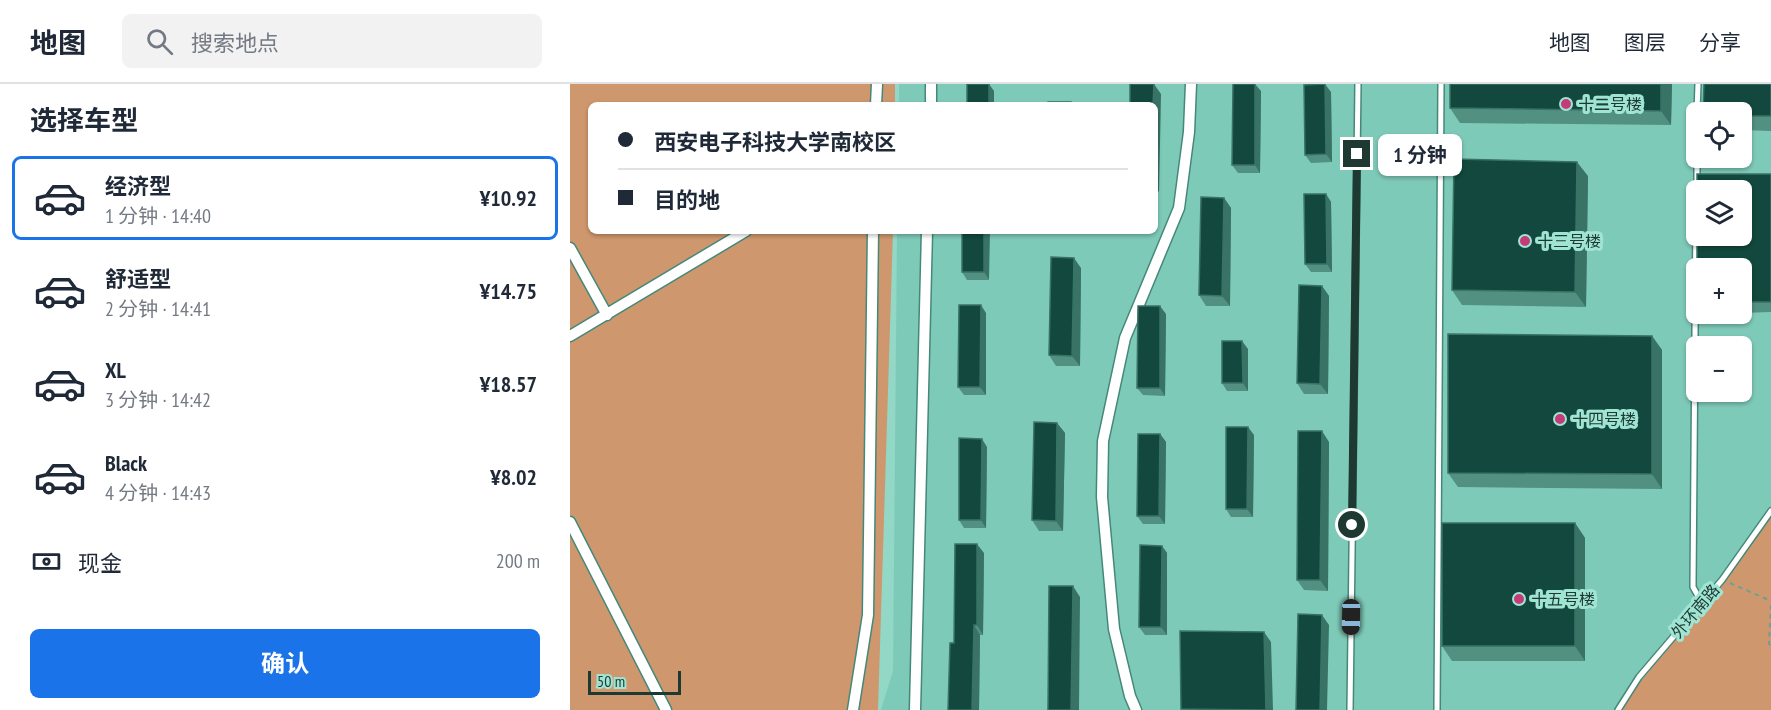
<!DOCTYPE html>
<html lang="zh">
<head>
<meta charset="utf-8">
<style>
  body { margin:0; font-family:"PT Sans Narrow","Noto Sans SC",sans-serif; background:#f2f2f3; color:#1f2937; height:100vh; display:flex; flex-direction:column; font-size:22px; white-space:nowrap }
  * { box-sizing:border-box; margin:0 }
  p { font-size:20px; color:#747a83 }
  .icon { flex:none; width:33px; height:33px; fill:none; stroke:currentColor; stroke-width:2; stroke-linecap:round; stroke-linejoin:round }
  .map { position:relative; flex:1; overflow:hidden }
  .side { display:flex; flex-direction:column; background:#fff; width:570px }
  .side>* { flex:none }
  .top-card { position:absolute; left:18px; top:18px; width:570px; height:132px; border-radius:9px; box-shadow:0 2px 4px #0004; display:grid; align-content:center; height:132px; padding:0 30px; background:#fff }
  .buttons { position:absolute; left:1116px; top:18px; display:grid; gap:12px }
  .buttons a { display:grid; place-items:center; width:66px; height:66px; border-radius:9px; background:#fff; box-shadow:0 2px 4px #0004; font-size:30px }
  .scale { position:absolute; left:18px; bottom:15px; width:93px; box-sizing:border-box; padding-left:6px; border:3px solid #1d3932; border-top:0; font-size:16px; line-height:21px; white-space:nowrap; color:#1d3932; -webkit-text-stroke:4px #a0e4d3; paint-order:stroke }
  .end { position:absolute; width:27px; height:27px; margin:-14px; border:8px solid #1d3932; background:#fff; box-shadow:0 0 0 3px #fff }
  .from { border-radius:50% }
  .bubble { position:absolute; height:42px; border-radius:9px; background:#fff; box-shadow:0 2px 4px #0004; font-size:20px; font-weight:700; line-height:42px; text-align:center }
  .car { position:absolute; width:18px; height:36px; margin:-18px -9px; border-radius:8px; box-shadow:0 0 4px 2px #0007; background:linear-gradient(#222 24%,#8ab4d8 0 40%,#222 0 76%,#8ab4d8 0 86%,#222 0) }
  .top-card b { display:flex; align-items:center; gap:21px; height:57px; font-size:22px }
  .top-card b+b { border-top:2px solid #e0e1e3 }
  .top-card i { width:15px; height:15px; background:#1f2937 }
  ul { padding:0; list-style:none }
  li { display:flex; align-items:center; gap:18px; height:84px; margin:0 12px 9px; padding:0 18px; border:3px solid transparent; border-radius:9px }
  li div { flex:1 }
  li b { display:block; font-size:22px }
  li em { font-style:normal; font-weight:700 }
  li.selected { border-color:#1a73e8 }
  li>.icon { width:54px; height:54px; stroke-width:1.5 }
  h2 { padding:0 30px; font-size:27px; line-height:72px }
  .pay { display:flex; align-items:center; gap:15px; height:66px; padding:0 30px; font-size:22px }
  .pay p { margin-inline-start:auto }
  .primary-button { display:flex; gap:12px; margin-top:auto; padding:12px 30px }
  .primary-button a { flex:1; height:69px; border-radius:9px; background:#1a73e8; color:#fff; font-size:24px; font-weight:700; line-height:69px; text-align:center }
  header { display:flex; align-items:center; gap:36px; box-sizing:border-box; height:84px; padding:0 30px; background:#fff; border-bottom:2px solid #e0e1e3 }
  header strong { font-size:28px }
  nav { display:flex; gap:33px; margin-inline-start:auto; font-size:21px }
  .search { width:420px; height:54px; background:#f2f2f3; display:flex; align-items:center; gap:15px; box-sizing:border-box; padding:0 21px; border-radius:9px; color:#747a83; font-size:22px }
  main { display:flex; flex:1; min-height:0 }
  .map>svg:first-child { display:block }
</style>
</head>
<body>
<header>
<strong>地图</strong>
<div class="search"><svg class="icon" aria-label="search" viewBox="0 0 24 24"><circle cx="10" cy="10" r="6"/><path d="M15 15l6 6"/></svg>搜索地点</div>
<nav><a>地图</a><a>图层</a><a>分享</a></nav>
</header>
<main>
<section class="side">
<h2>选择车型</h2>
<ul>
<li class="selected"><svg class="icon" aria-label="car" viewBox="0 0 24 24"><path d="M5 17H2v-5l4-1 3-4h7l3 4 3 1v5h-3M9 17h6M6 11h13"/><circle cx="7" cy="17" r="2"/><circle cx="17" cy="17" r="2"/></svg><div><b>经济型</b><p>1 分钟 · 14:40</p></div><em>¥10.92</em></li>
<li><svg class="icon" aria-label="car" viewBox="0 0 24 24"><path d="M5 17H2v-5l4-1 3-4h7l3 4 3 1v5h-3M9 17h6M6 11h13"/><circle cx="7" cy="17" r="2"/><circle cx="17" cy="17" r="2"/></svg><div><b>舒适型</b><p>2 分钟 · 14:41</p></div><em>¥14.75</em></li>
<li><svg class="icon" aria-label="car" viewBox="0 0 24 24"><path d="M5 17H2v-5l4-1 3-4h7l3 4 3 1v5h-3M9 17h6M6 11h13"/><circle cx="7" cy="17" r="2"/><circle cx="17" cy="17" r="2"/></svg><div><b>XL</b><p>3 分钟 · 14:42</p></div><em>¥18.57</em></li>
<li><svg class="icon" aria-label="car" viewBox="0 0 24 24"><path d="M5 17H2v-5l4-1 3-4h7l3 4 3 1v5h-3M9 17h6M6 11h13"/><circle cx="7" cy="17" r="2"/><circle cx="17" cy="17" r="2"/></svg><div><b>Black</b><p>4 分钟 · 14:43</p></div><em>¥8.02</em></li>
</ul>
<div class="pay"><svg class="icon" aria-label="cash" viewBox="0 0 24 24"><path d="M3 7h18v10H3z"/><circle cx="12" cy="12" r="2"/></svg>现金<p>200 m</p></div>
<div class="primary-button"><a>确认</a></div>
</section>
<div class="map">
<svg width="1201" height="626" viewBox="0 0 1201 626">
  <rect width="100%" height="100%" fill="#93d7c6"/>
  <path fill="#7ecab8" fill-rule="evenodd" d="M329,0h872v626h-890l12,-39 4,-440h258v-126h-256zM1126,28h46v46h-46zM1126,106h46v46h-46zM1126,184h46v46h-46zM1126,262h46v46h-46z"/>
  <path fill="#cf976d" d="M0,0h325v21h-304v126h302l-15,479h-308z
    M1201,427v199h-152z"/>
  <g fill="none" stroke-linecap="round" stroke-linejoin="round">
    <defs>
      <path id="service" d="M1127,28l1,-28
        M1127,106v-32
        M1126,125l-3,378 9,16
        M780,626l8,-626
        M867,626l4,-626
        M1048,626l21,-33 83,-97 49,-69"/>
      <path id="minor" d="M306,21l1,-21
        M361,21v-21
        M0,164l37,67
        M0,252l176,-105
        M0,438l96,188
        M283,626l15,-95 5,-384
        M345,626l12,-479
        M566,626l-6,-14 -16,-67 -12,-132 1,-56 22,-103 54,-130 10,-76 2,-48"/>
    </defs>
    <use href="#service" stroke="#458879" stroke-width="8"/>
    <use href="#minor" stroke="#458879" stroke-width="13"/>
    <path stroke="#6ba194" stroke-width="2" stroke-dasharray="4.5 4.5" stroke-linecap="butt" d="M1160,499l41,18
      M1201,521l-2,38 2,6"/>
    <use href="#service" stroke="#fff" stroke-width="5"/>
    <use href="#minor" stroke="#fff" stroke-width="10"/>
  </g>
  <path fill="#529082" d="M880,0h222l-1,41 -211,-2 -10,-15z
    M1201,0v47l-29,-1v-18z
    M691,7l-1,82h-22l-6,-8z
    M761,8l1,70 -21,1 -6,-8z
    M1201,90v138l-29,1v-45z
    M1018,92l-2,131 -124,-2 -10,-15z
    M756,110l5,8 1,70h-21l-6,-8z
    M654,114l7,10 -1,98h-24l-7,-11z
    M392,147l27,49h-22l-5,-8z
    M511,184l-1,98h-24l-7,-11z
    M752,202l7,10 -1,98h-24l-7,-11z
    M416,229v82h-22l-6,-8z
    M596,230l-1,82 -22,-1 -6,-7z
    M1082,252l10,14v139l-204,-2 -10,-14z
    M678,265v42h-21l-5,-8z
    M487,339l8,10 -2,98h-24l-7,-11z
    M590,350l6,8 -1,82h-22l-6,-8z
    M684,351l-1,82h-22l-5,-8z
    M759,358l-1,149 -24,-1 -7,-10z
    M417,363l-1,81h-22l-5,-8z
    M1005,439l10,15v123h-133l-10,-15z
    M592,462l5,7v82h-22l-6,-8z
    M414,469l-1,82h-3l-1,75h-31z"/>
  <path fill="#397366" d="M419,0l5,7v14h-5z
    M584,0l7,10 -2,98 -4,-5v-82h-2z
    M685,0l6,7 -1,82 -5,-8z
    M755,0l6,8 1,70 -6,-8z
    M1091,0h11l-1,41 -10,-14z
    M1007,78l11,14 -2,131 -11,-15z
    M756,110l5,8 1,70 -5,-8z
    M654,114l7,10 -1,98 -8,-10z
    M414,147h6l-1,49 -5,-8z
    M504,174l7,10 -1,98 -8,-10z
    M752,202l7,10 -1,98 -8,-10z
    M411,221l5,8v82l-6,-8z
    M590,222l6,8 -1,82 -5,-8z
    M1082,252l10,14v139l-10,-15z
    M672,257l6,8v42l-5,-8z
    M487,339l8,10 -2,98 -7,-10z
    M678,343l6,8 -1,82 -6,-8z
    M752,347l7,11 -1,149 -8,-11z
    M590,350l6,8 -1,82 -6,-8z
    M412,355l5,8 -1,81 -5,-8z
    M1005,439l10,15v123l-10,-15z
    M407,460l7,9 -1,82 -6,-10z
    M592,462l5,7v82l-6,-8z
    M503,502l7,11 -1,113h-8z
    M752,531l7,10 -2,85h-7z
    M404,541l6,10 -1,75h-7z
    M694,548l7,10 2,68h-7z"/>
  <path fill="#12483d" stroke="#397366" stroke-width="1.5" d="M397,0h22v21h-22z
    M560,0h24l-1,21h-23z
    M663,0h22v81h-23z
    M755,0l1,70 -21,1 -1,-70z
    M880,0h211v27l-211,-3z
    M1134,0h67v32h-29v-4h-39z
    M478,18h23v3h-23z
    M884,75l123,3 -2,130 -123,-2z
    M1127,90h74v128h-29v-34h-45v-32h45v-46h-45z
    M734,110h22l1,70h-22z
    M631,113l23,1 -2,98 -23,-1z
    M392,147h22v41h-22z
    M481,173l23,1 -2,98 -23,-1z
    M729,201l23,1 -2,98 -23,-1z
    M389,221h22l-1,82h-22z
    M568,222h22v82h-23z
    M878,250l204,2v138l-204,-1z
    M652,257h20l1,42h-21z
    M464,338l23,1 -1,98 -24,-1z
    M656,343h22l-1,82h-21z
    M728,347h24l-2,149h-23z
    M568,350h22l-1,82h-22z
    M389,354l23,1 -1,81h-22z
    M872,439h133v123h-133z
    M385,460h22v81h-3l-2,85h-24l2,-67h4z
    M570,461l22,1 -1,81h-22z
    M479,502h24l-2,124h-23z
    M728,530l24,1 -2,95h-24z
    M610,547l84,1 2,78 -85,-1z"/>
  <g fill="none" stroke-linecap="round" stroke-linejoin="round">
    <path stroke="#1d3932" stroke-width="8" d="M782,441l5,-371"/>
  </g>
  <g fill="#c43b77" stroke="#a0e4d3" stroke-width="2">
    <circle cx="996" cy="20" r="6"/>
    <circle cx="955" cy="157" r="6"/>
    <circle cx="990" cy="335" r="6"/>
    <circle cx="949" cy="515" r="6"/>
  </g>
  <g text-anchor="middle" stroke-width="6" stroke-linejoin="round" paint-order="stroke">
    <g font-size="16" fill="#1d3932" stroke="#a0e4d3" text-anchor="start">
      <text x="1008" y="26">十二号楼</text>
      <text x="967" y="163">十三号楼</text>
      <text x="1002" y="341">十四号楼</text>
      <text x="961" y="521">十五号楼</text>
    </g>
    <g font-size="16" fill="#1d3932" stroke="#a0e4d3">
      <text transform="translate(1125 527) rotate(-50)" y="6">外环南路</text>
    </g>
  </g>
</svg>
<div class="buttons">
<a><svg class="icon" aria-label="locate" viewBox="0 0 24 24"><circle cx="12" cy="12" r="6"/><path d="M12 2v4M12 18v4M2 12h4M18 12h4"/></svg></a>
<a><svg class="icon" aria-label="layers" viewBox="0 0 24 24"><path d="M12 4l9 5-9 5-9-5zM3 14l9 5 9-5"/></svg></a>
<a>+</a>
<a>−</a>
</div>
<div class="scale">50 m</div>
<i class="end from" style="left:782px;top:441px"></i>
<i class="end" style="left:787px;top:70px"></i>
<div class="bubble" style="left:808px;top:50px;width:84px">1 分钟</div>
<i class="car" style="left:781px;top:533px;rotate:181deg"></i>
<div class="top-card">
<b><i class="from"></i>西安电子科技大学南校区</b>
<b><i></i>目的地</b>
</div>
</div>
</main>
</body>
</html>
